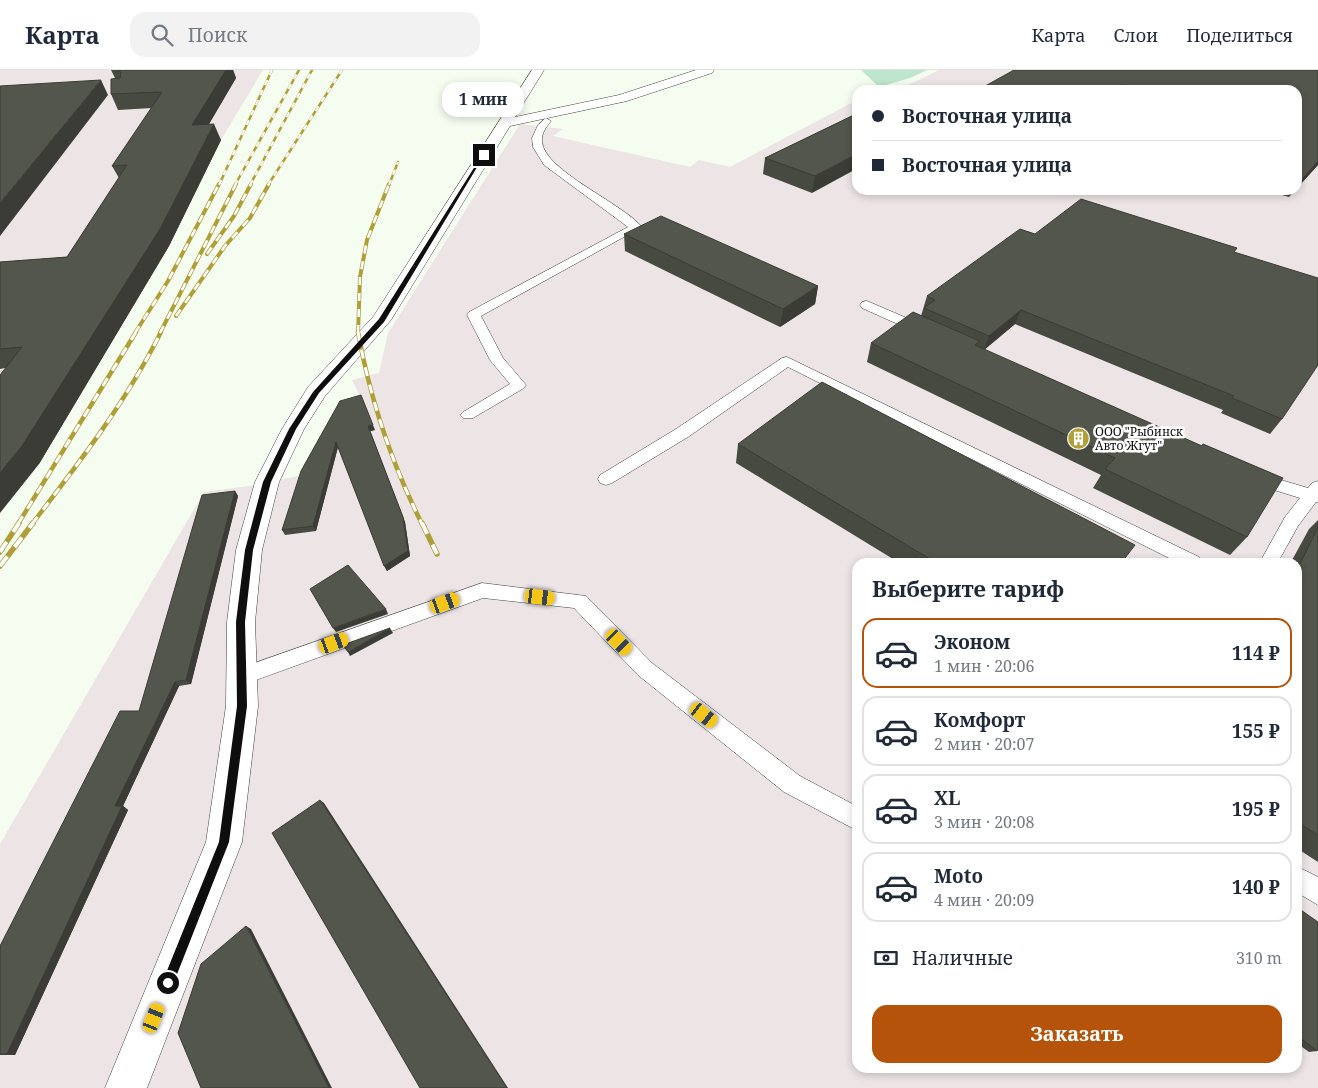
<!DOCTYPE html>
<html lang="ru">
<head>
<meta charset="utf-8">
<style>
  body { margin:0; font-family:"Noto Serif",serif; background:#f2f2f3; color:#1f2937; height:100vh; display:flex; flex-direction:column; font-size:19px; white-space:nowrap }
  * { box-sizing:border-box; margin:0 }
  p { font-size:16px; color:#747a83 }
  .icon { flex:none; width:28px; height:28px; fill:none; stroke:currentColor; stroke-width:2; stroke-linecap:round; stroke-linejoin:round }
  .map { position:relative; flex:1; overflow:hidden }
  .sheet { position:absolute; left:852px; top:488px; width:450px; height:515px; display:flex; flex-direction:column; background:#fff; border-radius:15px; box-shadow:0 2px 8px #0003 }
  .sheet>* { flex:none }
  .hud { position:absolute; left:852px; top:15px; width:450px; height:110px; border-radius:15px; box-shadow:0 2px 8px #0003; display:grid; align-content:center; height:110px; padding:0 20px; background:#fff }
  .end { position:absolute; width:22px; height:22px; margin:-11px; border:6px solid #0e0e0e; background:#fff; box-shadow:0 0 0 2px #fff }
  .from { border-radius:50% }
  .bubble { position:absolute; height:35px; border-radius:15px; background:#fff; box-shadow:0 2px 8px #0003; font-size:16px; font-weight:700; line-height:35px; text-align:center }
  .car { position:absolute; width:15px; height:30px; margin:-15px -8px; border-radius:6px; box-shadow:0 0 4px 1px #0007; background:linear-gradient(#f5c518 24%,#345 0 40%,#f5c518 0 76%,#345 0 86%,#f5c518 0) }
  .hud b { display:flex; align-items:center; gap:18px; height:48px; font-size:19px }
  .hud b+b { border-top:1px solid #e0e1e3 }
  .hud i { width:12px; height:12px; background:#1f2937 }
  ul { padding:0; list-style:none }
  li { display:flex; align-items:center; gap:15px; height:70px; margin:0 10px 8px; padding:0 10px; border:2px solid #e0e1e3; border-radius:15px }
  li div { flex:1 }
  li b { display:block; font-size:19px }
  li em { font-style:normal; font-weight:700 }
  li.selected { border-color:#b45309 }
  li>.icon { width:45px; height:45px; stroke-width:1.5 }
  h2 { padding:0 20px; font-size:22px; line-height:60px }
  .pay { display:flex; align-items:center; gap:12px; height:55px; padding:0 20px; font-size:19px }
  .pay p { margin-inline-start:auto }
  .action { display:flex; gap:10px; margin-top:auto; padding:10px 20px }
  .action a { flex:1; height:58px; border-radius:15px; background:#b45309; color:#fff; font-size:20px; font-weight:700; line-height:58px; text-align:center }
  header { display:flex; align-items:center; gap:30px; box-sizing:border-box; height:70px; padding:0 25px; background:#fff; border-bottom:1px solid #e0e1e3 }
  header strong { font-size:24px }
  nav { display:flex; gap:28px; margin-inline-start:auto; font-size:18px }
  .search { width:350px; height:45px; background:#f2f2f3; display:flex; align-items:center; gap:12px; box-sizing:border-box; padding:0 18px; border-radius:15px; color:#747a83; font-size:19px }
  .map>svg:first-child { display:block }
</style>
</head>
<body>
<header>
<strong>Карта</strong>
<div class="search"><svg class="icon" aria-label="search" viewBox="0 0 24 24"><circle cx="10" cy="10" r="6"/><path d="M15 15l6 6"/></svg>Поиск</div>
<nav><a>Карта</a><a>Слои</a><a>Поделиться</a></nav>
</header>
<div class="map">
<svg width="1318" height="1018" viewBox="0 0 1318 1018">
  <rect width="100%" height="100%" fill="#f5fdf1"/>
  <path fill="#ece4e5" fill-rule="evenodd" d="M0,0h263l-42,70 -52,106 -130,218 -39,49z
    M939,0h379v1018h-1318v-244l204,-352 45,-6 54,-11 59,-75 -10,-20 27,-7 9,-40 132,-209 43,5 -10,7 137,31 9,-7 31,7 127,-67 1,90h440v-100h-400zM858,492h440v506h-440z"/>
  <path fill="#bee5cd" d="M861,0h66l-17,8 -31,9z"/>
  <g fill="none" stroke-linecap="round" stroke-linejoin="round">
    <defs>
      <path id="lane" d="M546,48l5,3c-5,6 -10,13 -9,21 3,29 80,61 100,85l-161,89 22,42 23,27 -2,3 -51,30h-10l-3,-3 3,-3 47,-28 -20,-24 -23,-45 2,-3 159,-85 -84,-62 -11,-18 -1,-9 6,-13z
        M867,231l63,27 2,3 -2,3h-10l-58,-26 -2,-3 2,-3z
        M787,287l412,200 2,5h-24l-389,-195 -100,70 -76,46 -6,2 -6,-2 -2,-4 2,-4 76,-46 106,-71z
        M1254,402l54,16 4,-5 6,-2v21h-2l-18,24 -20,36h-18l25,-45 15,-19 -52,-16 -2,-4 2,-4z
        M482,513l104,13 66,67 148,113 58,31v24l-74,-39 -146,-117 -64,-67 -91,-10 -241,87 -7,-3 -3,-6 3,-6z
        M1298,797l20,10v28l-20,-12z"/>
      <path id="street" d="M532,0h12l-29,47 104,-22 77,-25h18l-2,3 -85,28 -117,25 -119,194 -66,76 -21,33 -25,53 -17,68 -7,72 3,84 -16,136 -95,246h-42l101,-246 20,-136 1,-84 9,-72 19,-68 27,-53 26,-42 65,-70z"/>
    </defs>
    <use href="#lane" stroke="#414141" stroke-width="1"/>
    <use href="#street" stroke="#414141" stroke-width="1"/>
    <use href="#lane" fill="#fff" fill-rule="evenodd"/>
    <use href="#street" fill="#fff" fill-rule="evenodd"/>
    <defs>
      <path id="rail-far3" d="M219,115l53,-115
        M235,115l64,-115
        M250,115l62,-115
        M268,115l74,-115
        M389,115l9,-23"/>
      <path id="rail-far2" d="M207,184l27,-38 17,-32
        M176,246l49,-70 25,-28 19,-34
        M135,263l33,-52 51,-97
        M160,263l76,-149
        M358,263l2,-56 7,-37 22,-56"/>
      <path id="rail-far1" d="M358,262c12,67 34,132 64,192
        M18,454l118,-192
        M32,454c47,-61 94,-122 129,-192"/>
      <path id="rail" d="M422,453l15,31
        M0,482l19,-29
        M0,496l33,-43"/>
    </defs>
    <use href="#rail-far3" stroke="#af9f36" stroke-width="2.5"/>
    <use href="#rail-far2" stroke="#af9f36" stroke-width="4"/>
    <use href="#rail-far1" stroke="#af9f36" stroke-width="4.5"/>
    <use href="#rail" stroke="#af9f36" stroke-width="5.5"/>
    <use href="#rail-far3" stroke="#fff" stroke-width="2" stroke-dasharray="5.5" stroke-linecap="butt"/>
    <use href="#rail-far2" stroke="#fff" stroke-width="2.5" stroke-dasharray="8" stroke-linecap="butt"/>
    <use href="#rail-far1" stroke="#fff" stroke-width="3" stroke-dasharray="9" stroke-linecap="butt"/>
    <use href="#rail" stroke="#fff" stroke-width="4" stroke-dasharray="12" stroke-linecap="butt"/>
  </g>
  <path fill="#474a41" d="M111,0h122l3,8 -27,46 12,16 -52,106 -130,218 -34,-96 -5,1v-107l67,-5 52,-79 -7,-12 40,-58 -34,2 -7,-16 4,-16z
    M1318,0v95l-20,22v-97h-320z
    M858,43l-46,80 -49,-19 2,-16z
    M1265,120h30l-6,7z
    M624,164l194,52 -3,18 -35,23 -155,-76z
    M1035,164l200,18 47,167 -12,15 -49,-21 2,-3 -208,-86 -31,26 263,187 -17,18 -137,-67 8,-13 -234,-113 4,-19 50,-27 6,-20z
    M340,331l35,29 -5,1 35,91 5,34 -23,15 -49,-124 -22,84 -31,4 -3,-5z
    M738,374l384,118h-224l-162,-99z
    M235,421l3,5 -47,188 -12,2 -56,120 5,4 -113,245h-15v-109l139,-235z
    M1318,450v342l-20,-13v-287h-7l18,-33z
    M1298,838l19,143 -8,1 -11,-8z"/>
  <path fill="#3a3c35" d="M226,0h7l3,8 -37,63 -7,-16z
    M101,10l7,15 -108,141v-33z
    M1121,15l-2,5h-6z
    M214,54l7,16 -52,106 -130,218 -39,49v-40z
    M858,83v15l-46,25 3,-17z
    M1318,91v4l-20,22v-3z
    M818,216l-3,18 -35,23 3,-18z
    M1021,240l-6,14 -31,26 5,-14z
    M373,355l2,5 -5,1 -2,-5z
    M336,372l2,5 -22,84 -3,-5z
    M235,421l3,5 -47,188 -5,-4z
    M403,447l2,5 5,34 -23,15 -3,-5z
    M386,539l2,5 -52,18 -3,-4z
    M390,558l3,5 -43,23 -2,-4z
    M175,612l4,4 -56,120 5,4 -113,245 -8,-1 108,-248z
    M320,730l4,3 184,285h-1z
    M246,856l5,3 81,159h-3z"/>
  <path fill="#53564c" stroke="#3a3c35" d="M117,0h109l-34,55 22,-1 -54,105 -138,217 -22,27v-98l22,-28 -22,2v-87l67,-5 60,-92 -15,1 50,-74 -51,2v-15l9,-1 1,-6z
    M1014,0h304v91l-20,23v-94h-156l-21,-5 -8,5h-135z
    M101,10l-101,123v-117z
    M858,43v40l-43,23 -50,-18z
    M1081,129l156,49 -3,4 84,26v87l-36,54 -50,-21 2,-2 -213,-86 -32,26 -65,-28 11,-8 -8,-4 93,-67 15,5z
    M661,146l157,70 -35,23 -159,-75z
    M913,242l67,29 -5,4 227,101 1,-2 80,34 -36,59 -142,-68 10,-11 -244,-115z
    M822,312l313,163 -13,17h-187l-197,-118z
    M361,325l12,30 -5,1 35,91 5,34 -24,15 -48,-124 -23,84 -31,4 19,-59 39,-70z
    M235,421l-49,189 -11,2 -60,124h7l-115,248h-7v-108l120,-235h19l63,-216z
    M1318,457v308l-20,-12v-255z
    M348,495l38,44 -53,19 -23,-39z
    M390,558l-42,24 -5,-7z
    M320,730l187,288h-87l-148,-255z
    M1298,838l20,14v126l-1,3 -19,-15z
    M246,856l83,162h-128l-23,-55 23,-69z"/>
  <path fill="#0e0e0e" d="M485,84l-101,168 -65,71 -23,36 -25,53 -18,68 -8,72 2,84 -18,136 -57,145 -4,2 -4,-2 -2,-4 57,-141 18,-136 -1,-84 9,-72 18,-68 26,-53 24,-37 66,-73 103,-164z"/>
  <defs>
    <symbol id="building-disc" viewBox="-11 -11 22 22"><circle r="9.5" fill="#af9f36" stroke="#fff"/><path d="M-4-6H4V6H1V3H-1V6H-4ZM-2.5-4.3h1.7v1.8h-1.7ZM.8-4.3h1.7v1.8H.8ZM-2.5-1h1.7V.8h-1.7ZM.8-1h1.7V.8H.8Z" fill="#fff"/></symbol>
  </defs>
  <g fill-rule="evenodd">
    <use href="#building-disc" x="1066" y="356" width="25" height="25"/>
  </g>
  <g text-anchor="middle" stroke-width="5" stroke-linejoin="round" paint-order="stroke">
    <g font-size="12" fill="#0e0e0e" stroke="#fff" text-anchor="start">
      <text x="1095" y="366">ООО "Рыбинск<tspan x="1095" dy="14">Авто Жгут"</tspan></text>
    </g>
  </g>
</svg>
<i class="end from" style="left:168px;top:913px"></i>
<i class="end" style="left:484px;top:85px"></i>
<div class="bubble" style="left:442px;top:12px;width:82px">1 мин</div>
<i class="car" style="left:540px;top:527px;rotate:97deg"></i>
<i class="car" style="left:445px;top:533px;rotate:70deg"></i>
<i class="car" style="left:619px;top:572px;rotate:136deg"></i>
<i class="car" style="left:334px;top:573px;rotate:70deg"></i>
<i class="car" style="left:704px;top:645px;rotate:128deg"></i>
<i class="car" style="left:154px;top:948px;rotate:22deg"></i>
<div class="hud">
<b><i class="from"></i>Восточная улица</b>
<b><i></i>Восточная улица</b>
</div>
<section class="sheet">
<h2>Выберите тариф</h2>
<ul>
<li class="selected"><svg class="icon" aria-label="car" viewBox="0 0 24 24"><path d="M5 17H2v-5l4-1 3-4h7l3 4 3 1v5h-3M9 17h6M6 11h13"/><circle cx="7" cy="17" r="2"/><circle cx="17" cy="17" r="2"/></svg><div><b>Эконом</b><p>1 мин · 20:06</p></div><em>114 ₽</em></li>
<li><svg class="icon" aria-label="car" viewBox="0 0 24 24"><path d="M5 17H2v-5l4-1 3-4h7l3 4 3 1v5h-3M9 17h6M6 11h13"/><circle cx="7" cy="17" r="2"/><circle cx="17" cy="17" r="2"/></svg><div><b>Комфорт</b><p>2 мин · 20:07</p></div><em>155 ₽</em></li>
<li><svg class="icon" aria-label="car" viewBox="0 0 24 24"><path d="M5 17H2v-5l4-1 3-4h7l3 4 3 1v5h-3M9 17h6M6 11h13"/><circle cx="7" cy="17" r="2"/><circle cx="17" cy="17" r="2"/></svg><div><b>XL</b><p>3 мин · 20:08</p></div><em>195 ₽</em></li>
<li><svg class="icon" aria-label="car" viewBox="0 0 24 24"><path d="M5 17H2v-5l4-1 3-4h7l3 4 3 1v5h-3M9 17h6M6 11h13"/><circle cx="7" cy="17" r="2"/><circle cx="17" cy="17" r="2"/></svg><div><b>Moto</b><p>4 мин · 20:09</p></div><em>140 ₽</em></li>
</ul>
<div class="pay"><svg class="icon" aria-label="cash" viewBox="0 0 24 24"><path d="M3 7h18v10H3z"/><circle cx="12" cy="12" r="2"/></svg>Наличные<p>310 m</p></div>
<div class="action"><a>Заказать</a></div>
</section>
</div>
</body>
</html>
